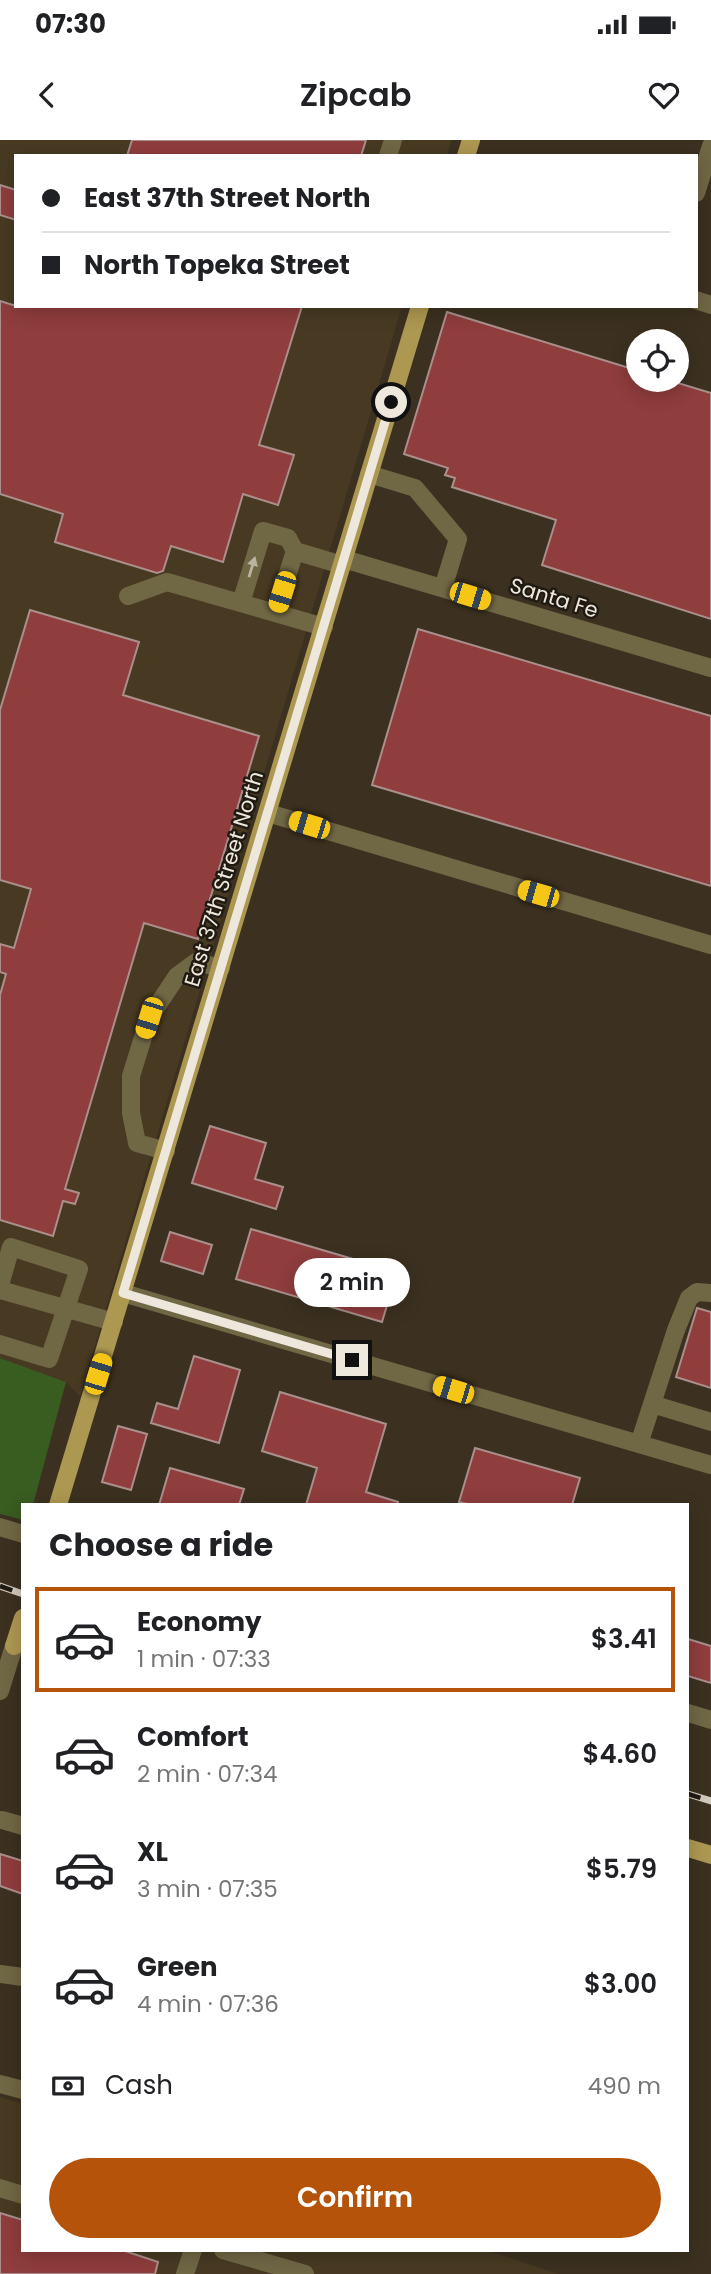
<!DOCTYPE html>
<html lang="en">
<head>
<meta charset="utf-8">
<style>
  body { margin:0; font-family:Poppins,sans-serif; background:#f2f2f2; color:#202124; height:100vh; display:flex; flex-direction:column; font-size:26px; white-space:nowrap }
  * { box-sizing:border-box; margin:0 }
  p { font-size:23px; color:#757577 }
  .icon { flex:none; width:38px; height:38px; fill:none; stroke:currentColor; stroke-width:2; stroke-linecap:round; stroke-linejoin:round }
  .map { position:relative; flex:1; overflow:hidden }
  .side { position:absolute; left:21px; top:1363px; width:668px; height:749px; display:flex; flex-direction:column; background:#fff; border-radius:0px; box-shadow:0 4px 18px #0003 }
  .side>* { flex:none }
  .guide { position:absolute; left:14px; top:14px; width:684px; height:154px; border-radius:0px; box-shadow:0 4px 18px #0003; display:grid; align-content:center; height:154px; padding:0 28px; background:#fff }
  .fabs { position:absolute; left:626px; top:189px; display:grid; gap:14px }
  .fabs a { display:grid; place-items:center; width:63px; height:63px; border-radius:50%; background:#fff; box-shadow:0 4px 18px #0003; font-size:35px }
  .end { position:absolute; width:32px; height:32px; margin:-16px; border:9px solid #eee7dc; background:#111; box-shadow:0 0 0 4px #111 }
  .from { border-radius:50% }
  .bubble { position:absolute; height:49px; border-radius:24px; background:#fff; box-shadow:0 4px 18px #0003; font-size:23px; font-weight:600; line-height:49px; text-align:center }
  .car { position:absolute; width:21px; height:42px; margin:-21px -10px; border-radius:9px; box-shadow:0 0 5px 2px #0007; background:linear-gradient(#f5c518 24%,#345 0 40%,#f5c518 0 76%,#345 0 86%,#f5c518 0) }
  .guide b { display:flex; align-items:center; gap:24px; height:66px; font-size:26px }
  .guide b+b { border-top:2px solid #e0e0e0 }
  .guide i { width:18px; height:18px; background:#202124 }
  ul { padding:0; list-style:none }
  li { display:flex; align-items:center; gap:21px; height:105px; margin:0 14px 10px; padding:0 14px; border:4px solid transparent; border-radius:0px }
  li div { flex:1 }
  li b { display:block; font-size:26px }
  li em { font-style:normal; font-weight:600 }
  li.selected { border-color:#b45309 }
  li>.icon { width:63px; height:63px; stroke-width:1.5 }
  h2 { padding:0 28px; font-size:32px; line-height:84px }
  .pay { display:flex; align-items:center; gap:18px; height:77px; padding:0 28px; font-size:26px }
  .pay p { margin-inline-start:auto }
  .action { display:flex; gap:14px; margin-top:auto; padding:14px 28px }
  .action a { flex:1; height:80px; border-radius:42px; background:#b45309; color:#fff; font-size:28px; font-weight:600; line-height:80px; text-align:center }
  .status { display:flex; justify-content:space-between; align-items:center; height:49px; padding:0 35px; background:#fff; direction:ltr }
  .status svg { height:19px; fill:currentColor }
  header { display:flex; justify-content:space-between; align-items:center; height:91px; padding:0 28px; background:#fff; font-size:32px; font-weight:600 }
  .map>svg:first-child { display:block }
</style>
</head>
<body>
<div class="status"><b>07:30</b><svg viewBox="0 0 49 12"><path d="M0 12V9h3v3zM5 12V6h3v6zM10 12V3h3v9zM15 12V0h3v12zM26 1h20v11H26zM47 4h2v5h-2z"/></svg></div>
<header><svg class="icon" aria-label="back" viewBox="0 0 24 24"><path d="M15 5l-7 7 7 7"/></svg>Zipcab<svg class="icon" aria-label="heart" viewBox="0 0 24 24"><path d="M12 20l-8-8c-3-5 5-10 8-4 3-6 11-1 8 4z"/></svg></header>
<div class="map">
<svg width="711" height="2134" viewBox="0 0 711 2134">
  <rect width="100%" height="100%" fill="#3c3120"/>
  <path fill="#483a22" d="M0,0h451l-4,16h-431v150h386l-322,1090 -14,-14 -66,-24z
    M0,1957l23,7v146h462l74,24h-559z"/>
  <path fill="#395c21" d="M0,1218l66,24 -33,123h-10v15l-23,-6z"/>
  <path fill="#8f3d3d" stroke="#aa8f8d" stroke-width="2" d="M132,0h234l-5,16h-234z
    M0,45l16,5v30l-16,-5z
    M0,161l16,5h286l-43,139 35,10 -16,50 -35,-11 -20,68 -52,-16 -8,25 -6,2 -102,-31 8,-28 -63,-20z
    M447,172l192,59v9h29l43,13v226l-169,-54 14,-45 -104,-33 3,-9 -10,-3 3,-7 -44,-14z
    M30,470l109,32 -16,53 136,41 -61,203 -54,-16 -79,266 14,4 -4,11 -12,-3 -10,35 -53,-16v-225l6,-21 -6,-2v-28l14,4 17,-59 -31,-9v-170z
    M418,489l293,87v170l-339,-101z
    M210,986l56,17 -11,36 28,8 -7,22 -84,-26z
    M251,1089l146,43 -15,50 -146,-43z
    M170,1092l42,13 -9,29 -42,-13z
    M697,1168l14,4v76l-35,-11z
    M194,1216l46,14 -21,73 -68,-20 6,-20 21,6z
    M280,1252l106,32 -20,68 32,10 -1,3h-91l11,-37 -55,-17z
    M118,1286l29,8 -16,56 -29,-8z
    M475,1308l105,30 -8,27h-101l-12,-3z
    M170,1328l74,21 -5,16h-80z
    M688,1499l23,7v37l-23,-7z
    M0,1714l23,7v33l-23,-8z
    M0,2073l23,7v30h99l36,12 -3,12h-155z"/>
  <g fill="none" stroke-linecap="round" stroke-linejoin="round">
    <path stroke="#706745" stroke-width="18" d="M388,16l5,-16
      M696,53l15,-47
      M696,160l15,5
      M369,334l46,14 43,51 -15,49
      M344,419l367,109
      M128,456l39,-14 157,45
      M241,463l22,-72 25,7 7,13 47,14
      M275,473l20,-62
      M268,673l443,132
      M166,1011l-29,-8 -6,-30v-37l18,-58 28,-42 19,-14 25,6
      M0,1145l11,-38 68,22 -30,90 -49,-15
      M0,1150l114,32
      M123,1153l588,172
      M652,1264l59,18
      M639,1304l37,-114 13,-32 8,-6 14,1
      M0,1387l23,7
      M0,1551l14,-45
      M688,1573l23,7
      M2,1680l21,6
      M0,1834l23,3
      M0,1944l23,6
      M0,2048l23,7
      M223,2110l82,24
      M185,2134l8,-24"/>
    <path stroke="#ad9851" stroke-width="18" d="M466,16l5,-16
      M58,1365l362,-1199
      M14,1506l9,-28
      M688,1708l23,7"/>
    <defs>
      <path id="rail" d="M0,1446l23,8
        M688,1654l23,7"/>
    </defs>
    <use href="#rail" stroke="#d1c9bd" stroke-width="7"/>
    <use href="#rail" stroke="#1f1a12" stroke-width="4.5" stroke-dasharray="13" stroke-linecap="butt"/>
  </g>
  <defs><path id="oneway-solid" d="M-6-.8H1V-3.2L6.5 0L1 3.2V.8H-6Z" transform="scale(1.75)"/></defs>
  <use fill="#bcb4a0" href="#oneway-solid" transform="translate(252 427) rotate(-73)"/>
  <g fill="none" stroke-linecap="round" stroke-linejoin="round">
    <path stroke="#eee7dc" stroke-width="9" d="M352,1220l-229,-67 268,-891"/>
  </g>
  <g text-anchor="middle" stroke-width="5" stroke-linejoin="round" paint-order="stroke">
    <g font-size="21" fill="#eee7dc" stroke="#1f1a12">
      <text transform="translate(554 458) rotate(17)" y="7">Santa Fe</text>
      <text transform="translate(224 739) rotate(-73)" y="7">East 37th Street North</text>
    </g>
  </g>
</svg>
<div class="fabs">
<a><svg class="icon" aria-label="locate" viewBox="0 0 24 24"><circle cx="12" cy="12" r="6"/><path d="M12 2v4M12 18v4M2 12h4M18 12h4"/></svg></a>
</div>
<i class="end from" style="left:391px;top:262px"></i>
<i class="end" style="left:352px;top:1220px"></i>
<div class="bubble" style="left:294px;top:1118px;width:116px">2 min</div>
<i class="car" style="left:282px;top:452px;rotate:197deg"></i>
<i class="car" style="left:470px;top:456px;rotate:107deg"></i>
<i class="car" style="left:309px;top:685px;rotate:287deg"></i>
<i class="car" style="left:538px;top:754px;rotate:286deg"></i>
<i class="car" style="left:149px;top:878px;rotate:197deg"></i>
<i class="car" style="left:98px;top:1234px;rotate:17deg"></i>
<i class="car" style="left:453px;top:1250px;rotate:287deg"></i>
<div class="guide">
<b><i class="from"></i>East 37th Street North</b>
<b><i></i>North Topeka Street</b>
</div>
<section class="side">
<h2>Choose a ride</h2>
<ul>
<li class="selected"><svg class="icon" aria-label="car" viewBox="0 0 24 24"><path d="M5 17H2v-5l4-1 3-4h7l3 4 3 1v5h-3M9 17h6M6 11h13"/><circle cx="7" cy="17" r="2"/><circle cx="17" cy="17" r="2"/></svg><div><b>Economy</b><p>1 min · 07:33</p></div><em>$3.41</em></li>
<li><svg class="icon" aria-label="car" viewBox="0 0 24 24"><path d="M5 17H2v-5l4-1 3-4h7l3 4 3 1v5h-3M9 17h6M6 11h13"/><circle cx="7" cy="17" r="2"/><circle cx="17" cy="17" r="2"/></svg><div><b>Comfort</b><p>2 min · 07:34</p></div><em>$4.60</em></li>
<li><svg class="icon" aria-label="car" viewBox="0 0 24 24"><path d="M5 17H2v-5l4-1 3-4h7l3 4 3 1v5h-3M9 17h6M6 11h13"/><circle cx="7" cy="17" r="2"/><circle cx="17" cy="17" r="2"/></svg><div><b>XL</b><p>3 min · 07:35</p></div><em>$5.79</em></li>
<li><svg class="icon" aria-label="car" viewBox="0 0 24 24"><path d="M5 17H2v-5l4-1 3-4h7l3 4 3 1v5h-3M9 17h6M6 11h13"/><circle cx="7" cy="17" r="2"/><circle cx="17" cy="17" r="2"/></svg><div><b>Green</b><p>4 min · 07:36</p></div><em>$3.00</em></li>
</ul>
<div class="pay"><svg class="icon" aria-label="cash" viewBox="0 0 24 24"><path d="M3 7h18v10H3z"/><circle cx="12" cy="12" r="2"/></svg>Cash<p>490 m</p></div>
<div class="action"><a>Confirm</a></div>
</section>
</div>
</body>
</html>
